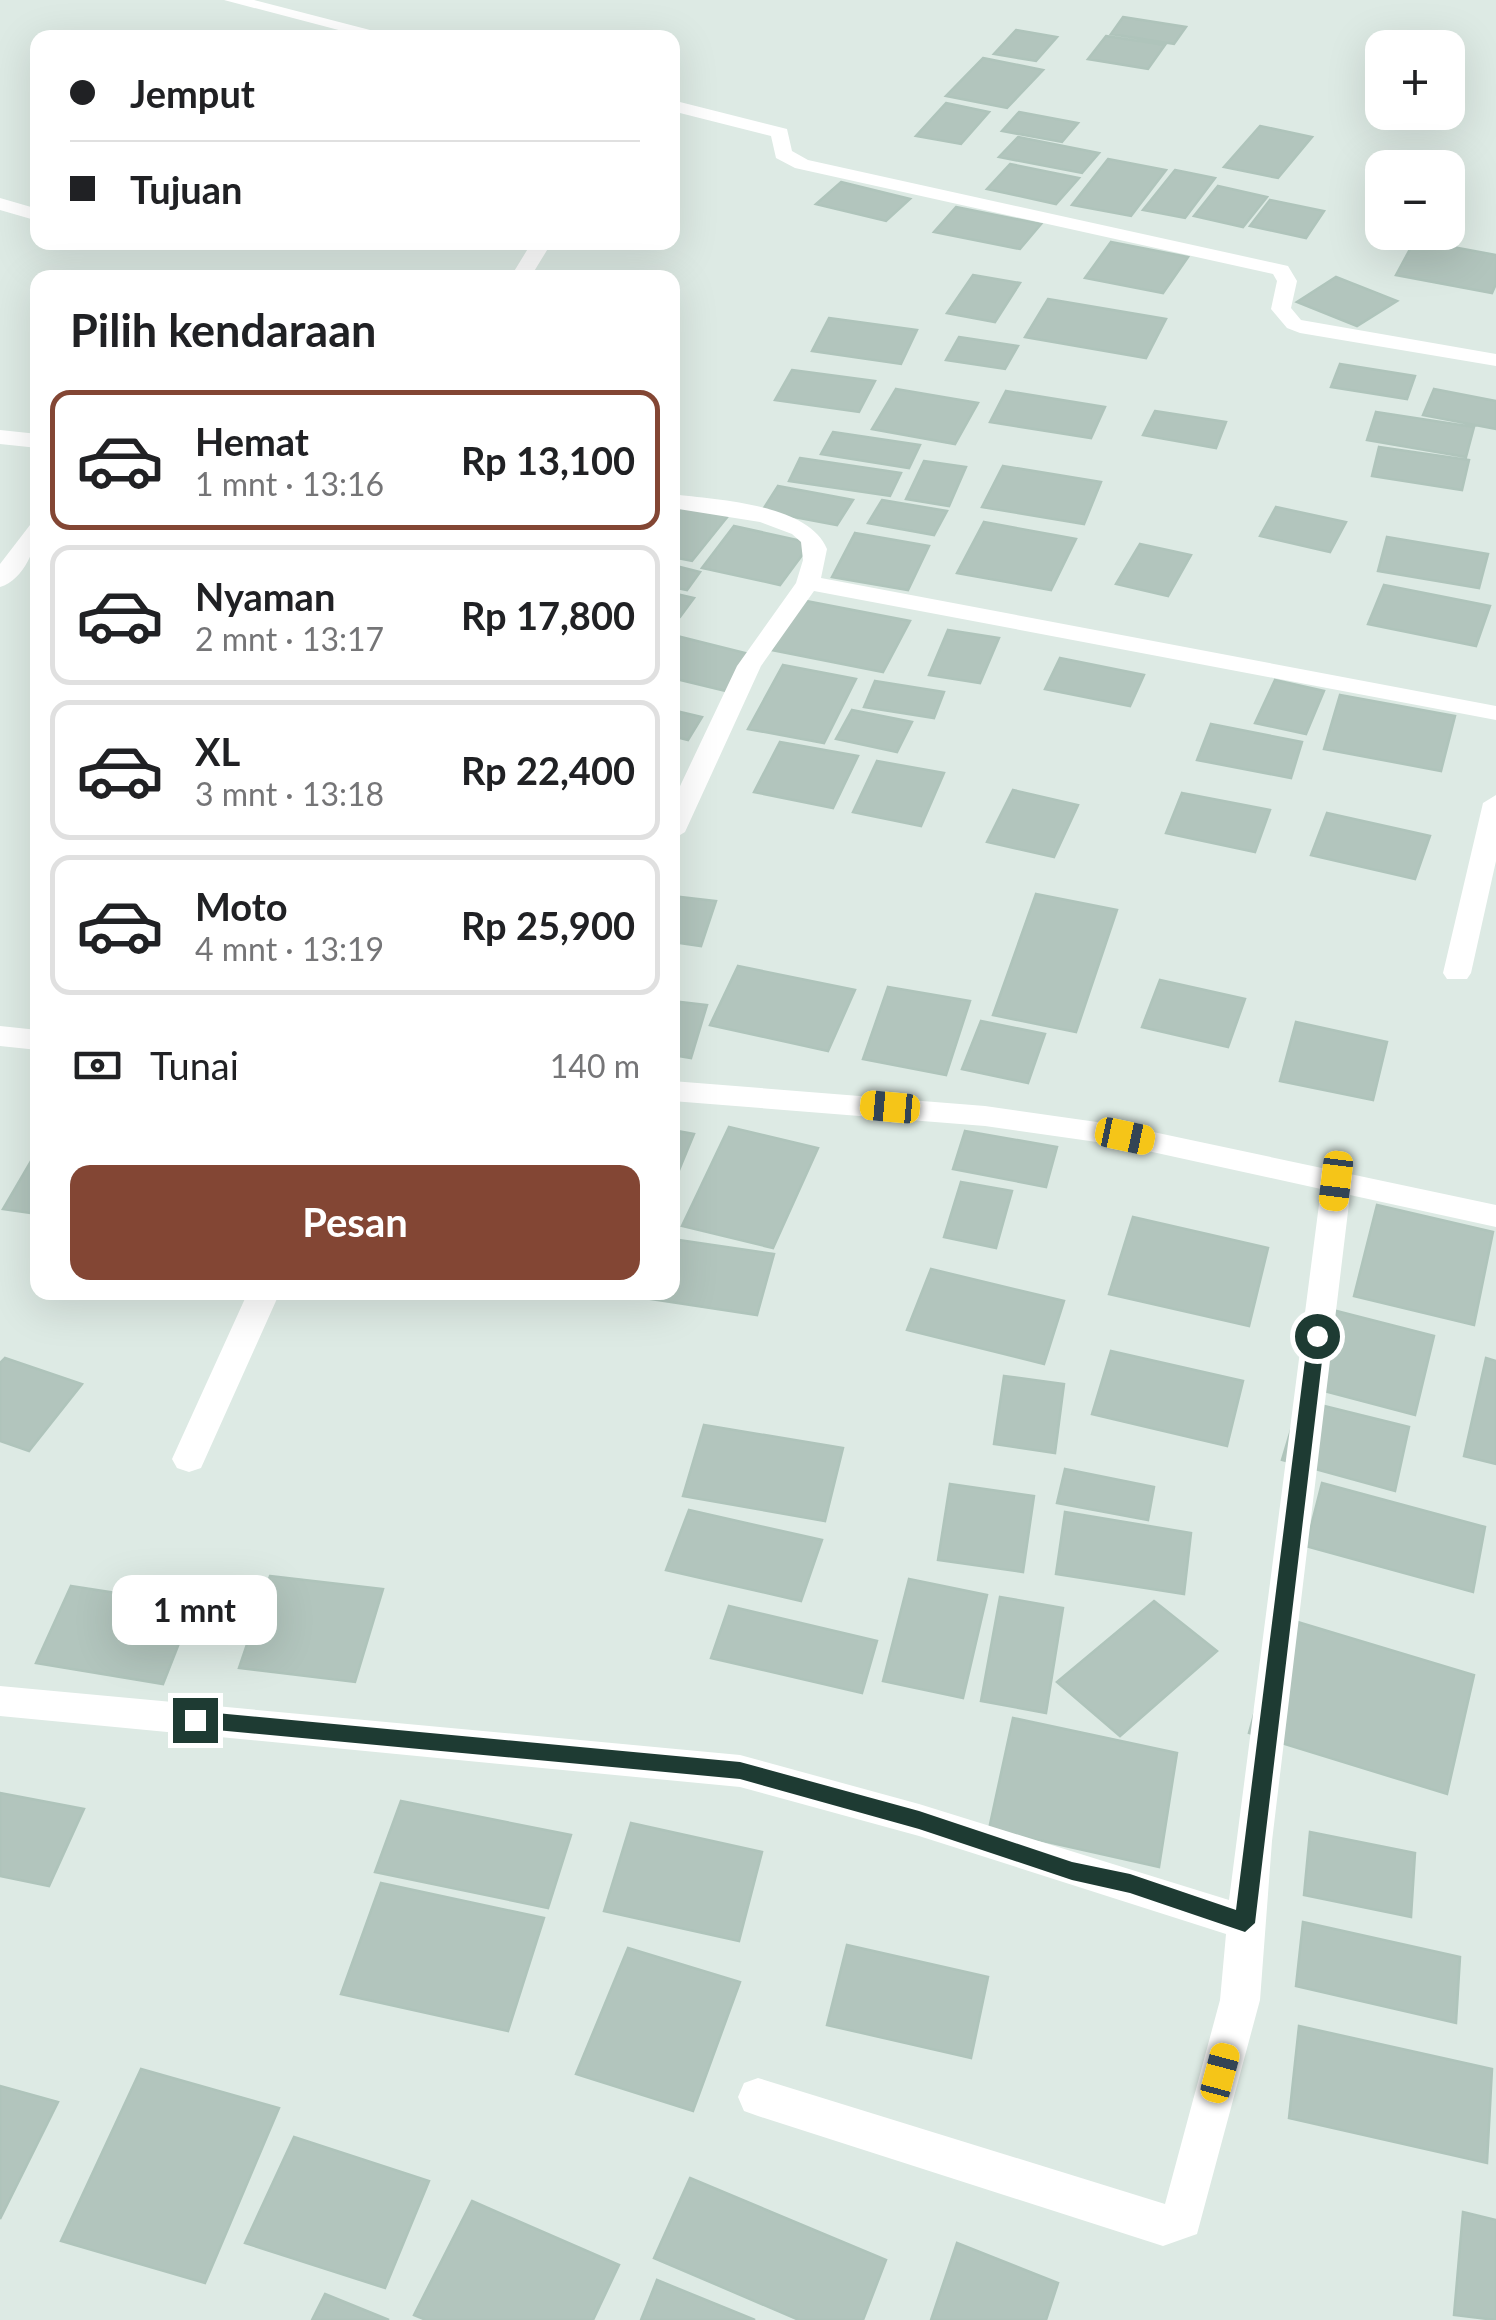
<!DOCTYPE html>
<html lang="id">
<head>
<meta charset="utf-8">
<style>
  body { margin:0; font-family:Lato,sans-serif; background:#f6f6f6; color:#202124; height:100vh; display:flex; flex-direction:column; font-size:38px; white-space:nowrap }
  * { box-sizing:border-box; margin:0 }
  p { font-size:32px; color:#757577 }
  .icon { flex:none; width:55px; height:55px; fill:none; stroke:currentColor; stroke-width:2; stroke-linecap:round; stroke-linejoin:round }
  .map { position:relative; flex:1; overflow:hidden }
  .panel { position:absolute; left:30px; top:270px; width:650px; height:1030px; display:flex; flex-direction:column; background:#fff; border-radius:20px; box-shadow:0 10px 40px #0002 }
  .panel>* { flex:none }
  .banner { position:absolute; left:30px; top:30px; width:650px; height:220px; border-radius:20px; box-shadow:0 10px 40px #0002; display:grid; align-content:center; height:220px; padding:0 40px; background:#fff }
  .controls { position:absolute; left:1365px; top:30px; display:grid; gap:20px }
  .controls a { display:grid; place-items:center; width:100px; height:100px; border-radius:20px; background:#fff; box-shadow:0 10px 40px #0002; font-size:50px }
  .end { position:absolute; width:45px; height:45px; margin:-22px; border:12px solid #1e3b33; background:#fff; box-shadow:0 0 0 5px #fff }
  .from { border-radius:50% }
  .bubble { position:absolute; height:70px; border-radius:20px; background:#fff; box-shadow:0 10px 40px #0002; font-size:32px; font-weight:700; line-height:70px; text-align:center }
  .car { position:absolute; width:30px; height:60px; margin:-30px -15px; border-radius:12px; box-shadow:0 0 8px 2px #0007; background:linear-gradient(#f5c518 24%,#345 0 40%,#f5c518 0 76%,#345 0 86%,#f5c518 0) }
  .banner b { display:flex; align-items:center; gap:35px; height:95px; font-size:38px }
  .banner b+b { border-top:2px solid #e0e0e0 }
  .banner i { width:25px; height:25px; background:#202124 }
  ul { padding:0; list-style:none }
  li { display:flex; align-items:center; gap:30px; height:140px; margin:0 20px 15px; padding:0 20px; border:5px solid #e0e0e0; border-radius:20px }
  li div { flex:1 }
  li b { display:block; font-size:38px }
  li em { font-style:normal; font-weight:700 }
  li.selected { border-color:#834634 }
  li>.icon { width:90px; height:90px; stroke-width:1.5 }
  h2 { padding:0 40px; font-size:45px; line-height:120px }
  .pay { display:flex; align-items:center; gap:25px; height:110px; padding:0 40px; font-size:38px }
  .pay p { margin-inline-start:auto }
  .button { display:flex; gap:20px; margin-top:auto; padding:20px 40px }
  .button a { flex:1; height:115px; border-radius:20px; background:#834634; color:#fff; font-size:40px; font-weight:700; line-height:115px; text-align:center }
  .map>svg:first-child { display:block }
</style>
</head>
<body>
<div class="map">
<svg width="1496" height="2320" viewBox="0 0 1496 2320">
  <rect width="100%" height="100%" fill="#ddeae4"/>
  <path fill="#b2c5bd" stroke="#afc4bb" stroke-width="2.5" d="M1123,17l63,10 -12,17 -63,-10z
    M1016,30l41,7 -21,24 -42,-7z
    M1106,36l59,9 -17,24 -60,-10z
    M983,58l60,12 -36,38 -61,-12z
    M946,103l43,9 -28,32 -45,-8z
    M1019,112l59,11 -16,19 -60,-11z
    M1260,126l52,11 -34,41 -54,-11z
    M1018,137l81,16 -17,20 -83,-16z
    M1108,159l58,11 -35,46 -59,-11z
    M1010,164l69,14 -23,26 -69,-15z
    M1175,170l40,8 -30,40 -42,-8z
    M841,182l69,17 -24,22 -70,-17z
    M1218,186l49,11 -24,30 -49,-11z
    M1270,200l54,11 -18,27 -56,-12z
    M956,207l85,17 -21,25 -86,-17z
    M1415,240l81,15v29l-4,9 -96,-18z
    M1111,242l77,15 -25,36 -78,-15z
    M973,275l47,8 -25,39 -48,-9z
    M1336,277l61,24 -40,25 -60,-24z
    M1048,299l118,20 -20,39 -121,-21z
    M829,318l88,12 -16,34 -89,-13z
    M959,337l59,9 -13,23 -59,-9z
    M1340,364l75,12 -8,23 -76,-12z
    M792,370l83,11 -16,31 -84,-12z
    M896,389l82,14 -23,41 -83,-15z
    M1434,389l62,12v28l-73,-14z
    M1006,391l99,16 -14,31 -101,-16z
    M1155,411l71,11 -10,26 -73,-13z
    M1376,412l98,15 -8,30 -99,-17z
    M833,432l87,13 -11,23 -88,-14z
    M1379,447l90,13 -7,30 -90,-14z
    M800,458l101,15 -11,23 -101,-15z
    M924,461l42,6 -17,39 -43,-7z
    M1003,466l98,16 -17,42 -102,-17z
    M778,486l75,14 -16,25 -75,-14z
    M882,500l65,11 -13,24 -66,-12z
    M672,504l56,12 -36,45 -20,-4z
    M1276,507l70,15 -16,30 -70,-16z
    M984,522l92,17 -25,51 -94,-17z
    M734,526l77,17 -31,42 -78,-17z
    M855,533l74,13 -21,44 -76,-13z
    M1387,537l101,17 -9,34 -101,-17z
    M1140,544l51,11 -23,41 -52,-12z
    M672,565l28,7 -13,18 -15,-3z
    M1384,585l106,21 -14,40 -108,-22z
    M672,593l22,5 -14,19 -8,-1z
    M801,600l109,21 -27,51 -111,-22z
    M948,630l51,8 -19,45 -51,-8z
    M677,636l76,19 -27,36 -54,-13v-36z
    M1060,658l84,17 -14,31 -85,-17z
    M783,665l73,14 -32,64 -76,-14z
    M1275,680l49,11 -18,43 -51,-11z
    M875,681l69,11 -10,26 -70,-11z
    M1340,695l115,21 -14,55 -117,-22z
    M672,710l30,7 -14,23 -16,-4z
    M852,710l60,12 -15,30 -61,-13z
    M1211,724l91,18 -11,36 -94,-18z
    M780,742l78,14 -25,52 -79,-16z
    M877,761l67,12 -23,53 -68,-14z
    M1013,790l65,15 -24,52 -67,-15z
    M1182,793l88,17 -15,42 -89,-19z
    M1327,813l103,23 -15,43 -104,-24z
    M1036,894l81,16 -41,122 -83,-17z
    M672,896l44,5 -15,45 -29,-4z
    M738,966l117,24 -27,61 -118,-26z
    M1160,980l85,19 -17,48 -86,-20z
    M888,987l82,14 -24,74 -83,-16z
    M672,1001l35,4 -16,53 -19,-3z
    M981,1021l64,13 -17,49 -66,-14z
    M1296,1022l91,20 -14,58 -93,-19z
    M729,1127l89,21 -45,100 -91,-22z
    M672,1130l22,4 -22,53z
    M965,1131l92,16 -11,40 -93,-18z
    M38,1149v65l-35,-5z
    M961,1182l51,9 -16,57 -52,-11z
    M1377,1205l116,27 -19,93 -120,-29z
    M1133,1217l135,31 -19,78 -140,-32z
    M672,1239l102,15 -17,61 -152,-23h67z
    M931,1269l133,32 -20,63 -137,-34z
    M1321,1307l113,29 -19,79 -117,-31z
    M1111,1351l132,30 -16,65 -135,-32z
    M5,1358l77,26 -53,67 -29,-10v-78z
    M1486,1358l10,3v103l-32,-8z
    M1004,1376l60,8 -9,69 -61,-9z
    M1300,1400l109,27 -14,64 -113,-31z
    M704,1425l139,23 -18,73 -142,-25z
    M1065,1469l89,18 -6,33 -91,-17z
    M1322,1483l163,44 -12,65 -167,-46z
    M950,1484l84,12 -11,76 -85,-12z
    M689,1510l133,30 -21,61 -135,-31z
    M1065,1512l126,21 -7,61 -128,-20z
    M270,1576l113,13 -28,93 -116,-14z
    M909,1579l78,16 -24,103 -80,-17z
    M71,1586l123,19 -31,79 -127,-21z
    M1000,1597l63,11 -17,105 -65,-12z
    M1154,1601l63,50 -97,85 -63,-54z
    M729,1606l148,35 -15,52 -151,-35z
    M1281,1617l193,58 -27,119 -198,-61z
    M1013,1718l164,35 -18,114 -170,-38z
    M0,1793l84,16 -35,77 -49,-10z
    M401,1801l170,34 -23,73 -173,-36z
    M631,1823l131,29 -23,89 -135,-30z
    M1310,1832l105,21 -4,64 -107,-22z
    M381,1883l163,35 -36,113 -167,-37z
    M1303,1922l157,35 -4,66 -160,-37z
    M847,1945l141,32 -17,81 -144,-33z
    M628,1948l112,34 -47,129 -117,-37z
    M1299,2026l193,43 -5,94 -198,-45z
    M141,2069l138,39 -74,175 -144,-42z
    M0,2086l58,16 -58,117z
    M294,2137l135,44 -44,107 -140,-45z
    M690,2178l196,82 -23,60h-64l-145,-62z
    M472,2201l147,64 -26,55h-167l-12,-5z
    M1463,2212l33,8v100l-42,-5z
    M957,2243l101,40 -12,37h-115z
    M657,2280l98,40h-114z
    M325,2294l64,26h-77z"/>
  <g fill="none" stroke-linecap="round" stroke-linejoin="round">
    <path fill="#fff" fill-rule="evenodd" d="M224,0h30l147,38h-32z
      M672,100l115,29 5,22 16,9 480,106 9,15 -6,27 10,12 195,34v12l-196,-33 -13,-5 -16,-19 6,-28 -4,-7 -478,-106 -19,-10 -5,-22 -99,-25z
      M0,198l38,11v12l-38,-11z
      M532,242h20l-22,36h-20z
      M0,430l38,4v14l-38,-4z
      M672,494c44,6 136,9 155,55l-6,29 675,128v14l-682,-129 -53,75 -76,166 -13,8v-37l65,-137 59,-83 7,-23 -2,-18 -9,-8 -32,-12 -88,-14z
      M38,523c0,23 -14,57 -38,64v-23l30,-39z
      M1496,795v66l-25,112 -4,6h-20l-4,-6 40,-170z
      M0,1026l38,4v20l-38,-4z
      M672,1081l313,25 140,20 371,79v22l-146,-32 -78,646 -12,159 -63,234 -34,12 -405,-130 -14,-5 -6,-14 6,-14 14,-5 407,126 55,-204 6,-66 -307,-98 -179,-49 -740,-71v-30l740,69 179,49 310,96 92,-711 -196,-43 -140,-20 -313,-25z
      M248,1292h32l-79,176 -12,4 -12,-4 -5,-9z"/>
  </g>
  <path fill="#1e3b33" d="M1317,1330l8,6 -70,587 -10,9 -115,-39 -58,-13 -153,-51 -179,-50 -545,-51 -10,-8 10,-9 545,51 179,49 153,51 58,12 106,36 72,-574z"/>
</svg>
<div class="controls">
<a>+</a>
<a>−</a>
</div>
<i class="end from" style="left:1317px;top:1336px"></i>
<i class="end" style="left:195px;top:1720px"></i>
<div class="bubble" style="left:112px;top:1575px;width:165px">1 mnt</div>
<i class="car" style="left:890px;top:1107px;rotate:275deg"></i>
<i class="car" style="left:1125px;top:1136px;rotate:102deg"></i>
<i class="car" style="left:1336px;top:1181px;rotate:187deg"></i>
<i class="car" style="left:1220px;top:2073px;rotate:15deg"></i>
<div class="banner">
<b><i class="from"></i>Jemput</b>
<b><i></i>Tujuan</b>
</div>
<section class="panel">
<h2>Pilih kendaraan</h2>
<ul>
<li class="selected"><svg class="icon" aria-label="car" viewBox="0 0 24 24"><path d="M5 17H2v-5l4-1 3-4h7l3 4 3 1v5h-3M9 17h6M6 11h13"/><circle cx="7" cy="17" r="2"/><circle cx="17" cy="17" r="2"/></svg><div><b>Hemat</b><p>1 mnt · 13:16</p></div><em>Rp 13,100</em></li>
<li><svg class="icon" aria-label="car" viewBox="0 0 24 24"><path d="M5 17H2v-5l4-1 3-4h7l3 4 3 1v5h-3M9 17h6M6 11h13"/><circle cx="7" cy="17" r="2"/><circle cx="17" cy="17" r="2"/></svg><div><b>Nyaman</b><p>2 mnt · 13:17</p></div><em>Rp 17,800</em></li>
<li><svg class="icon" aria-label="car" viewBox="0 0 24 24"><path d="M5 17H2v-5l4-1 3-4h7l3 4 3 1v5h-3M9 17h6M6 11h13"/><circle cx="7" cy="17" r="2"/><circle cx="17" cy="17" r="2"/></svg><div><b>XL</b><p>3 mnt · 13:18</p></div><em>Rp 22,400</em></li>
<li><svg class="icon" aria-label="car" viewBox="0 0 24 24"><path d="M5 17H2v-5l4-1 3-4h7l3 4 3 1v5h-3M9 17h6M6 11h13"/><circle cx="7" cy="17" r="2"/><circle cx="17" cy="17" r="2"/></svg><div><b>Moto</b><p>4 mnt · 13:19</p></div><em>Rp 25,900</em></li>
</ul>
<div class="pay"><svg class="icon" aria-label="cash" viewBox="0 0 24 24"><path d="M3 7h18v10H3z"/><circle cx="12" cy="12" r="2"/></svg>Tunai<p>140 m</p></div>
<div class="button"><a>Pesan</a></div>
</section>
</div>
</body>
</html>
